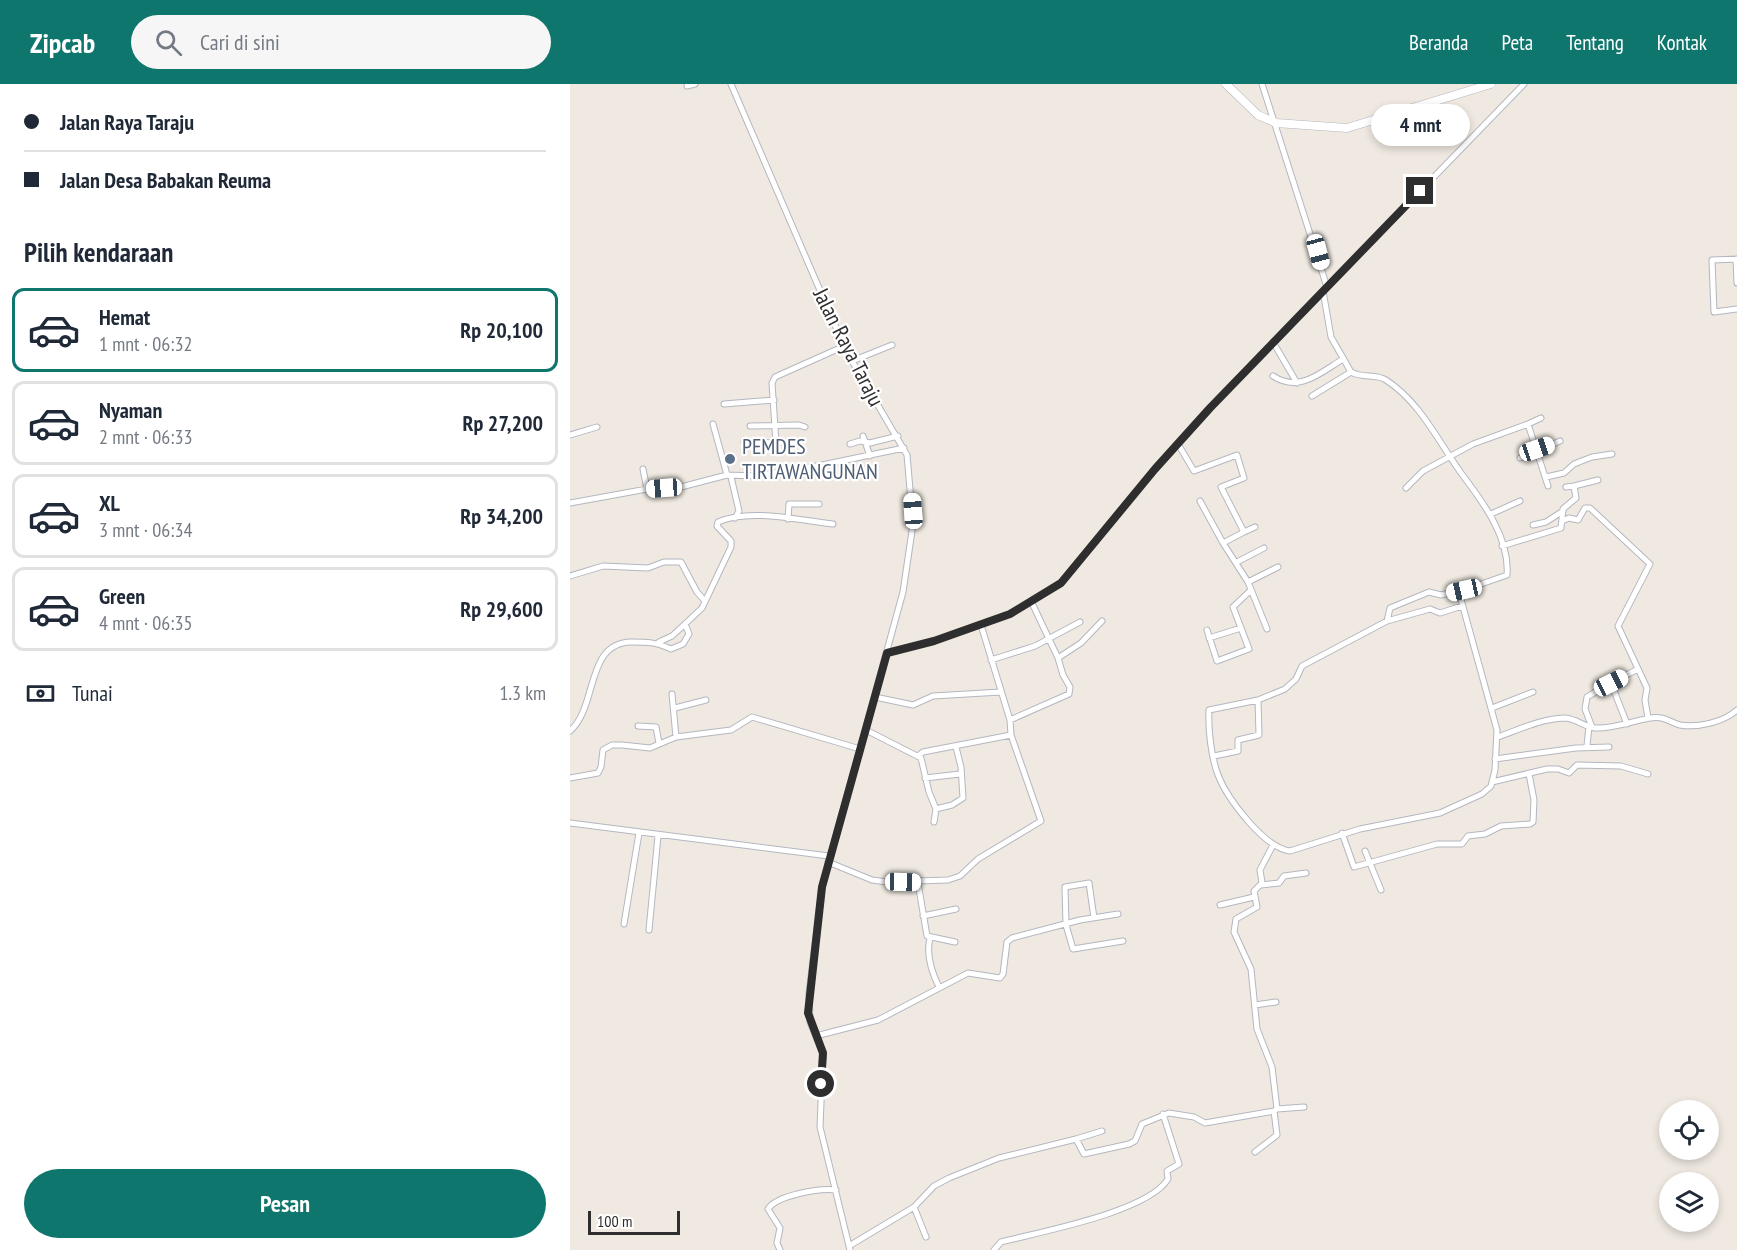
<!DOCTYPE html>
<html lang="id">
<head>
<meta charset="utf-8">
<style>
  body { margin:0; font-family:"PT Sans Narrow",sans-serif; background:#f6f6f7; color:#1f2937; height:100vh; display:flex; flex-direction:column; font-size:22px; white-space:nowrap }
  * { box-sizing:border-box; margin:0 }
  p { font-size:20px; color:#747a83 }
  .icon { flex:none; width:33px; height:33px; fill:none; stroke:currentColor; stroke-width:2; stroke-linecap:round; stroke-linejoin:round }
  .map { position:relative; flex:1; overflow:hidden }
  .side { display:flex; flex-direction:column; background:#fff; width:570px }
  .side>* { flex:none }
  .top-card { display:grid; align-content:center; height:132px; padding:0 24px; background:#fff }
  .buttons { position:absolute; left:1089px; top:1016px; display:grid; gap:12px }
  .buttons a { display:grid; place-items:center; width:60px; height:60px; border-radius:50%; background:#fff; box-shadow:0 3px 9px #0003; font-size:30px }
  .scale { position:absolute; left:18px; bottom:15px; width:92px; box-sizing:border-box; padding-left:6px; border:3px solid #2e2e2e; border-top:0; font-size:16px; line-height:21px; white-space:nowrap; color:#2e2e2e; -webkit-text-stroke:4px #fff; paint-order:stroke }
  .end { position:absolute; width:27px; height:27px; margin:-14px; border:8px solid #2e2e2e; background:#fff; box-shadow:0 0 0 3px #fff }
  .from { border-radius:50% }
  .bubble { position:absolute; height:42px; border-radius:21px; background:#fff; box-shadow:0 3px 9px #0003; font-size:20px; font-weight:800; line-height:42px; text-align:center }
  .car { position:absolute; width:18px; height:36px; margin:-18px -9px; border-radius:8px; box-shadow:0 0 4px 2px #0007; background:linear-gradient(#fff 24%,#345 0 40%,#fff 0 76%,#345 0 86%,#fff 0) }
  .top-card b { display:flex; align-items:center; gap:21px; height:57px; font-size:22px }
  .top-card b+b { border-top:2px solid #e0e1e3 }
  .top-card i { width:15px; height:15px; background:#1f2937 }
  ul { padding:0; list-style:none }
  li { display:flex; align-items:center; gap:18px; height:84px; margin:0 12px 9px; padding:0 12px; border:3px solid #e0e1e3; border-radius:12px }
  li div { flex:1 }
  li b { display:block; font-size:22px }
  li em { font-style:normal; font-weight:800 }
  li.on { border-color:#0f766e }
  li>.icon { width:54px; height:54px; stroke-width:1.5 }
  h2 { padding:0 24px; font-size:27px; line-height:72px }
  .pay { display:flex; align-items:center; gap:15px; height:66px; padding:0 24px; font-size:22px }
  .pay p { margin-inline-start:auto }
  .button { display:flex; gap:12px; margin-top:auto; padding:12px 24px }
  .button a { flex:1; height:69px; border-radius:36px; background:#0f766e; color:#fff; font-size:24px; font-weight:800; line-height:69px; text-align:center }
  header { display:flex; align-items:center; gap:36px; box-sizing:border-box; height:84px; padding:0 30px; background:#0f766e; color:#fff }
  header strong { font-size:28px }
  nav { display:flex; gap:33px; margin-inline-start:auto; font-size:21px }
  .search { width:420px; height:54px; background:#f6f6f7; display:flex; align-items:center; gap:15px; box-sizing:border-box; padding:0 21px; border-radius:33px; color:#747a83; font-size:22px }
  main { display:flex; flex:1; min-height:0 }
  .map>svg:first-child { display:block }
</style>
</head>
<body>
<header>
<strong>Zipcab</strong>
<div class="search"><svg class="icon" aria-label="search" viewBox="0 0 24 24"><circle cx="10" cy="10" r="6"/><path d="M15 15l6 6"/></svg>Cari di sini</div>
<nav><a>Beranda</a><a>Peta</a><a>Tentang</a><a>Kontak</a></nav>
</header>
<main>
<section class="side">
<div class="top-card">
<b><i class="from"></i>Jalan Raya Taraju</b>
<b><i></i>Jalan Desa Babakan Reuma</b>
</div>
<h2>Pilih kendaraan</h2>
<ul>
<li class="on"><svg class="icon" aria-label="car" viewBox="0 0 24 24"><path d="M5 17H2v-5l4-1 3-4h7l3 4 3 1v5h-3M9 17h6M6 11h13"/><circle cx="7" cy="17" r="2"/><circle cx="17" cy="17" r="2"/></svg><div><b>Hemat</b><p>1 mnt · 06:32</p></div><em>Rp 20,100</em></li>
<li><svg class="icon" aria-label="car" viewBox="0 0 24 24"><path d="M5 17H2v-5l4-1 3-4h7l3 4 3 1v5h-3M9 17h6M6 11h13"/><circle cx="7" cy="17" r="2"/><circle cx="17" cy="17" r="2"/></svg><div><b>Nyaman</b><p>2 mnt · 06:33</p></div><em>Rp 27,200</em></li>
<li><svg class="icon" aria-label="car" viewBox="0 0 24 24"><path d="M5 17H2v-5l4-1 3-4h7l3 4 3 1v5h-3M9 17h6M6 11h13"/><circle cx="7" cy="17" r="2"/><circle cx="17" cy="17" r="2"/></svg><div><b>XL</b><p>3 mnt · 06:34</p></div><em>Rp 34,200</em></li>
<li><svg class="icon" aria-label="car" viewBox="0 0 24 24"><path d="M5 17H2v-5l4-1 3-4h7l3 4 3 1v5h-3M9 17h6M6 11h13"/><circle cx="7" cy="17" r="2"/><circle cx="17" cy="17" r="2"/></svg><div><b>Green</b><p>4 mnt · 06:35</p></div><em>Rp 29,600</em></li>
</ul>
<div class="pay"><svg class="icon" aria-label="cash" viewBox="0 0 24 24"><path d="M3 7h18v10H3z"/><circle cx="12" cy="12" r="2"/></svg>Tunai<p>1.3 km</p></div>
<div class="button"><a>Pesan</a></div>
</section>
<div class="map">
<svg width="1167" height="1166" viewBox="0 0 1167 1166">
  <rect width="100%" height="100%" fill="#efe9e1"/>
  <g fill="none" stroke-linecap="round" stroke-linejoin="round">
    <defs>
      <path id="street" d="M161,0l107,248 11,12 3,17 55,94 6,69 -10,68 -81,295 -13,106 1,29 13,32 -3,73 30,123
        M692,0l65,203
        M117,2l8,-2
        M1166,175l1,24
        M1167,175l-25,1 2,52 23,-3
        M703,258l24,41
        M282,277l40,-16
        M703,292c26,17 47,-3 70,-17
        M742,312l39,-24
        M154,320l50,-4
        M143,340l14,51
        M958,340l13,-6
        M180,342l49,-1 6,2
        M0,351l27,-8
        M293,352l7,20
        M174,358l32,1 -4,-60 3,-6 74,-33
        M206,359l23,-2
        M280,360l10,-3 10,2 28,-7
        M608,360l16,27 43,-16 7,23 -23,9 23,45 -21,11 25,39 19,47
        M950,374l40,-17
        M73,385l4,20
        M161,393l8,34 -4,7
        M976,393l18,-4 10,-9 18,-7 20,-3
        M996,403l8,-1
        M836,404l17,-17 50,-27 55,-20 20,62
        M630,417l23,42
        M0,419l77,-14 34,-2 46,-12 29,1 66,-11 82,-17
        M921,430l29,-13
        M218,435l1,-15h30
        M992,437l7,-3 9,2 7,-12h5l60,56 -32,62 29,62 -2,12 3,18
        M963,441l13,-3 17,-11
        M674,448l11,-5
        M932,462l59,-18 2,-19 13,-11 -2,-12 24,-6
        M667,478l27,-14
        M0,492l33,-10 45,2 16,-6h17l16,30 8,9
        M678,498l30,-15
        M462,519l26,55 23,-15 21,-22
        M817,537l3,-13 39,-16 12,3 21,-5
        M637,546l10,31 32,-12 -16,-42 18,-17
        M639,554l32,-10
        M89,558l13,-6 13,-12
        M317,569l47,-12 76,-27 51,-31 94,-114 55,-61 314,-324
        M421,576l44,-14 45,-24
        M1041,599l27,-14
        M102,610l4,43
        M305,613l38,8 20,-9 68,-4
        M688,616l-49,10c-1,19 2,46 9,65 9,23 46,73 72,76l70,-22 80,-16 42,-19 9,-8 4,-16 2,-40 -37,-134 4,-6 43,-15c3,-38 -25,-74 -46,-102 -23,-32 -41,-71 -75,-93 -11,-7 -23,-1 -35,-8l-20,-35 -8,-46
        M105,624l31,-8
        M922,624l41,-16
        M440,636l59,-26 1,-7 -7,-12 -5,-17
        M68,642l18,1 3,16
        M1022,643l-7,-18 2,-12 24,-14 16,41
        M296,646l55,28 8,34 7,17 -2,13
        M0,647c28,-24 15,-88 61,-89 17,0 24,0 40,7l12,-5 6,-10 -4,-10 17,-16 29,-61v-6l-14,-15 1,-4c31,-14 79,-2 115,2
        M928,653c22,-8 43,-18 66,-19 12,0 20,9 31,10 19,1 37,-7 55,-10 17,-2 18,4 30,7 18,3 44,-3 57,-15
        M1017,662l2,-20
        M348,672l5,-4 88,-17
        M644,672l24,-5v-11l21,-5 -1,-35 27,-11 11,-10 6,-13 85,-45 43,-12 10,4 22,-7
        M925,675l81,-11 33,-1
        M0,694l28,-5 3,-6 2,-17 9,-5h10l28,3 26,-11 55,-7 21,-13 108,32
        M355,694l35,-4
        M922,698l55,-13h11l11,4 8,-8 44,1 27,8
        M366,725l16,-4 11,-7 -2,-31 -5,-20
        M0,739l259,33
        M772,749l12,34 83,-23h25l6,-8 17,-2 16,-8 29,-2 3,-2 1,-22 -5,-26
        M703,761l-13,25 2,13 -8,8 3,16 -21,12 -2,13 17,37 6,60 15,38 5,42 -3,2
        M795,767l16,39
        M258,778l44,18 15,2 61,-2 12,-4 18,-17 63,-38 -30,-86 -1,-15 -29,-95
        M348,799l9,53 28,6
        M691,801l18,-2 5,-7 22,-3
        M650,821l34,-8
        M353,832l33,-7
        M524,834l-5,-35 -24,4 1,38 7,24 50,-8
        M54,840l15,-91
        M79,846l9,-94
        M360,854c-4,16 2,35 9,49
        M685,921l21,-3
        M246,952l62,-16 90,-47 32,5 3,-4 4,-32 5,-4 68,-18 38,-6
        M707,1025l27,-2
        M506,1055l26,-8
        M344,1123l12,30
        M279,1162l65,-39 20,-21 15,-8 50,-20 77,-19 8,15 45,-10 6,-3 7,-17 27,-11 25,4 11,6 69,-12 3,24 -22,17
        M210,1166l-3,-7 3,-15 -12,-19c9,-14 52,-21 68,-19
        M424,1166l7,-8c38,-10 147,-30 167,-63l-1,-8 12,-7 -16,-50"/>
      <path id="secondary" d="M656,0l32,31 18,8 71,5 144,-44"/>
    </defs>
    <use href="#street" stroke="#b4b7c1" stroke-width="7"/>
    <use href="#secondary" stroke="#b4b7c1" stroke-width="9"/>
    <use href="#street" stroke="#fff" stroke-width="5"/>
    <use href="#secondary" stroke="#fff" stroke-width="8"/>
  </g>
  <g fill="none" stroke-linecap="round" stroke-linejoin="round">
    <path stroke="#2e2e2e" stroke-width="8" d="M251,1000l2,-31 -15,-40 14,-126 65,-234 47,-12 76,-27 51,-31 94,-114 55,-61 210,-217"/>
  </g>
  <circle fill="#5c6f8a" stroke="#fff" stroke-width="2" cx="160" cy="375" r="6"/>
  <g text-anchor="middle" stroke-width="4.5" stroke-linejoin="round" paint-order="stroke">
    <g font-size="22" fill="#2e2e2e" stroke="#fff">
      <text transform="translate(279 263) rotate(63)" y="8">Jalan Raya Taraju</text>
    </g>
    <g font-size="22" fill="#4e5e75" stroke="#fff" text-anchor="start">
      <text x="172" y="370">PEMDES<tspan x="172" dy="25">TIRTAWANGUNAN</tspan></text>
    </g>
  </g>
</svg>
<div class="buttons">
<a><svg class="icon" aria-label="locate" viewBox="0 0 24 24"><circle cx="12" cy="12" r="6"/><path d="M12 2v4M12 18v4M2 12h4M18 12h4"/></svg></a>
<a><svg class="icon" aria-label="layers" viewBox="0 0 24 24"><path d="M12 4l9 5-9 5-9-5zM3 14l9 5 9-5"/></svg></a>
</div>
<div class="scale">100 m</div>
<i class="end from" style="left:251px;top:1000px"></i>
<i class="end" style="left:850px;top:107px"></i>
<div class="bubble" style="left:801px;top:20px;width:99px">4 mnt</div>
<i class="car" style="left:748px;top:168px;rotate:165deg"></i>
<i class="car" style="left:967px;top:365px;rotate:71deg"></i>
<i class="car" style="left:94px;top:404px;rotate:266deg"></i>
<i class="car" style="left:343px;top:427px;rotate:356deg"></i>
<i class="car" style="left:894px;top:506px;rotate:257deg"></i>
<i class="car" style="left:1041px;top:599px;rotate:63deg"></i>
<i class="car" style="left:333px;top:798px;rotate:91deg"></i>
</div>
</main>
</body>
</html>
